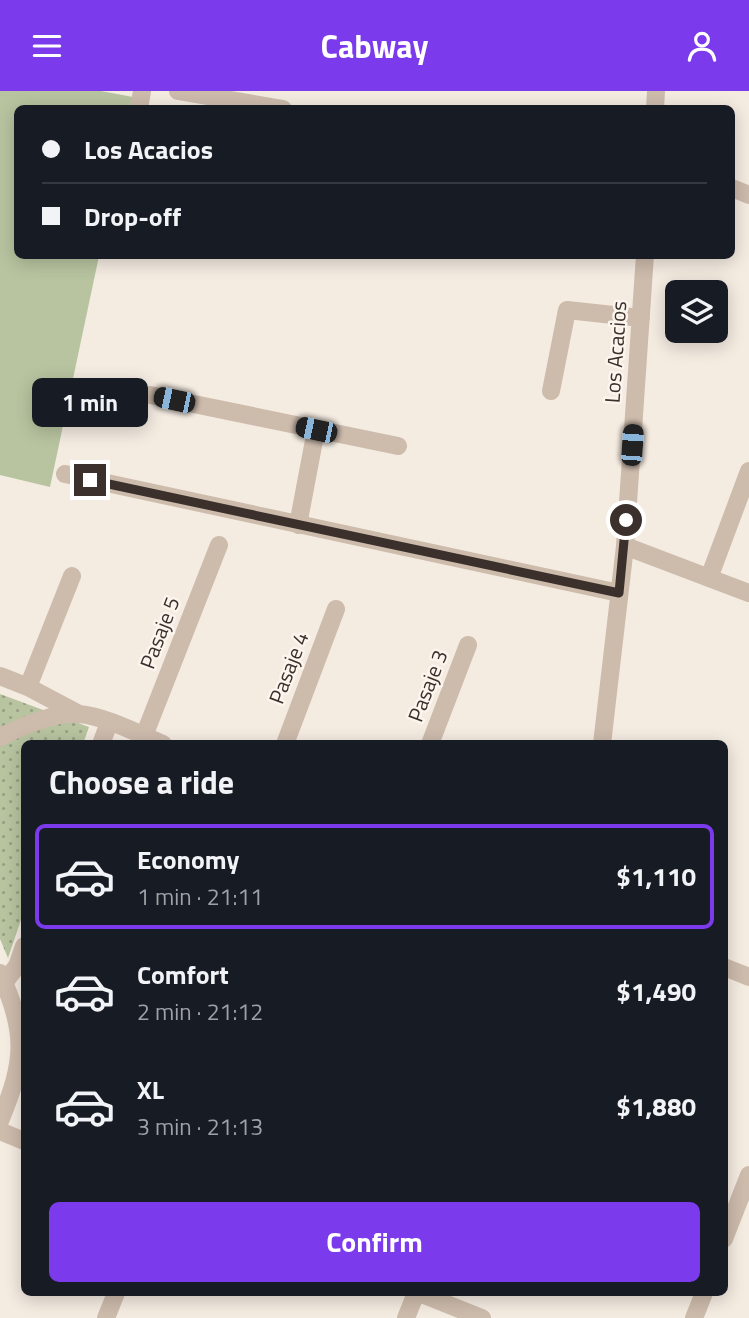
<!DOCTYPE html>
<html lang="en">
<head>
<meta charset="utf-8">
<style>
  body { margin:0; font-family:"Titillium Web",sans-serif; background:#242831; color:#f1f3f6; height:100vh; display:flex; flex-direction:column; font-size:26px; white-space:nowrap }
  * { box-sizing:border-box; margin:0 }
  p { font-size:23px; color:#9ea1a6 }
  .icon { flex:none; width:38px; height:38px; fill:none; stroke:currentColor; stroke-width:2; stroke-linecap:round; stroke-linejoin:round }
  .map { position:relative; flex:1; overflow:hidden }
  .details { position:absolute; left:21px; top:649px; width:707px; height:556px; display:flex; flex-direction:column; background:#171b24; border-radius:10px; box-shadow:0 4px 18px #0003 }
  .details>* { flex:none }
  .guide { position:absolute; left:14px; top:14px; width:721px; height:154px; border-radius:10px; box-shadow:0 4px 18px #0003; display:grid; align-content:center; height:154px; padding:0 28px; background:#171b24 }
  .buttons { position:absolute; left:665px; top:189px; display:grid; gap:14px }
  .buttons a { display:grid; place-items:center; width:63px; height:63px; border-radius:10px; background:#171b24; box-shadow:0 4px 18px #0003; font-size:35px }
  .end { position:absolute; width:32px; height:32px; margin:-16px; border:9px solid #3b302b; background:#fff; box-shadow:0 0 0 4px #fff }
  .from { border-radius:50% }
  .bubble { position:absolute; height:49px; border-radius:10px; background:#171b24; box-shadow:0 4px 18px #0003; font-size:23px; font-weight:700; line-height:49px; text-align:center }
  .car { position:absolute; width:21px; height:42px; margin:-21px -10px; border-radius:9px; box-shadow:0 0 5px 2px #0007; background:linear-gradient(#222 24%,#8ab4d8 0 40%,#222 0 76%,#8ab4d8 0 86%,#222 0) }
  .guide b { display:flex; align-items:center; gap:24px; height:66px; font-size:26px }
  .guide b+b { border-top:2px solid #363941 }
  .guide i { width:18px; height:18px; background:#f1f3f6 }
  ul { padding:0; list-style:none }
  li { display:flex; align-items:center; gap:21px; height:105px; margin:0 14px 10px; padding:0 14px; border:4px solid transparent; border-radius:10px }
  li div { flex:1 }
  li b { display:block; font-size:26px }
  li em { font-style:normal; font-weight:700 }
  li.current { border-color:#7c3aed }
  li>.icon { width:63px; height:63px; stroke-width:1.5 }
  h2 { padding:0 28px; font-size:32px; line-height:84px }
  .button { display:flex; gap:14px; margin-top:auto; padding:14px 28px }
  .button a { flex:1; height:80px; border-radius:10px; background:#7c3aed; color:#fff; font-size:28px; font-weight:700; line-height:80px; text-align:center }
  header { display:flex; justify-content:space-between; align-items:center; height:91px; padding:0 28px; background:#7c3aed; color:#fff; font-size:32px; font-weight:700 }
  .map>svg:first-child { display:block }
</style>
</head>
<body>
<header><svg class="icon" aria-label="menu" viewBox="0 0 24 24"><path d="M4 6h16M4 12h16M4 18h16"/></svg>Cabway<svg class="icon" aria-label="person" viewBox="0 0 24 24"><circle cx="12" cy="8" r="4"/><path d="M4 21q1-7 8-7t8 7"/></svg></header>
<div class="map">
<svg width="749" height="1227" viewBox="0 0 749 1227">
  <defs>
    <pattern id="park-dots" width="8" height="8" patternUnits="userSpaceOnUse" patternTransform="scale(1.75)"><rect width="8" height="8" fill="#b8c4a0"/><path d="M2 2h.1M6 6h.1" fill="none" stroke="#97a083" stroke-width="1.8" stroke-linecap="round"/></pattern>
  </defs>
  <rect width="100%" height="100%" fill="#f4ebe1"/>
  <path fill="url(#park-dots)" d="M0,603l89,33 -6,17h-59v167l-16,47 -8,-19z"/>
  <path fill="#b8c4a0" d="M0,0h101l32,6 -2,11 -113,1v146l81,1 -49,231 -50,-12z"/>
  <g fill="none" stroke-linecap="round" stroke-linejoin="round">
    <path stroke="#cdbbac" stroke-width="18" d="M178,0l105,18
      M139,18l3,-18
      M655,18l1,-18
      M732,97l17,7
      M551,300l16,-81 74,8
      M150,304l248,51
      M65,383l554,119
      M298,434l18,-95
      M625,455l124,47
      M709,487l40,-107
      M0,585l28,11 51,27
      M28,596l44,-111
      M144,645l75,-191
      M0,646c24,-11 53,-25 79,-23 26,2 60,20 84,30
      M101,653l8,-21
      M285,653l51,-135
      M430,653l38,-99
      M602,653l23,-198 20,-291
      M724,876l25,10
      M0,882c27,60 25,88 0,148
      M4,892l13,-17 7,-20
      M0,1040l24,10
      M724,1148l25,-64
      M419,1202l63,25
      M106,1227l10,-25
      M406,1227l10,-25
      M694,1227l10,-25"/>
  </g>
  <g fill="none" stroke-linecap="round" stroke-linejoin="round">
    <path stroke="#3b302b" stroke-width="9" d="M90,389l529,113 7,-73"/>
  </g>
  <g text-anchor="middle" stroke-width="5" stroke-linejoin="round" paint-order="stroke">
    <g font-size="21" fill="#3b302b" stroke="#fbf5ee">
      <text transform="translate(616 261) rotate(-86)" y="7">Los Acacios</text>
      <text transform="translate(160 542) rotate(-69)" y="7">Pasaje 5</text>
      <text transform="translate(289 577) rotate(-69)" y="7">Pasaje 4</text>
      <text transform="translate(428 595) rotate(-69)" y="7">Pasaje 3</text>
    </g>
  </g>
</svg>
<div class="buttons">
<a><svg class="icon" aria-label="layers" viewBox="0 0 24 24"><path d="M12 4l9 5-9 5-9-5zM3 14l9 5 9-5"/></svg></a>
</div>
<i class="end from" style="left:626px;top:429px"></i>
<i class="end" style="left:90px;top:389px"></i>
<div class="bubble" style="left:32px;top:287px;width:116px">1 min</div>
<i class="car" style="left:174px;top:309px;rotate:282deg"></i>
<i class="car" style="left:316px;top:339px;rotate:282deg"></i>
<i class="car" style="left:632px;top:354px;rotate:4deg"></i>
<div class="guide">
<b><i class="from"></i>Los Acacios</b>
<b><i></i>Drop-off</b>
</div>
<section class="details">
<h2>Choose a ride</h2>
<ul>
<li class="current"><svg class="icon" aria-label="car" viewBox="0 0 24 24"><path d="M5 17H2v-5l4-1 3-4h7l3 4 3 1v5h-3M9 17h6M6 11h13"/><circle cx="7" cy="17" r="2"/><circle cx="17" cy="17" r="2"/></svg><div><b>Economy</b><p>1 min · 21:11</p></div><em>$1,110</em></li>
<li><svg class="icon" aria-label="car" viewBox="0 0 24 24"><path d="M5 17H2v-5l4-1 3-4h7l3 4 3 1v5h-3M9 17h6M6 11h13"/><circle cx="7" cy="17" r="2"/><circle cx="17" cy="17" r="2"/></svg><div><b>Comfort</b><p>2 min · 21:12</p></div><em>$1,490</em></li>
<li><svg class="icon" aria-label="car" viewBox="0 0 24 24"><path d="M5 17H2v-5l4-1 3-4h7l3 4 3 1v5h-3M9 17h6M6 11h13"/><circle cx="7" cy="17" r="2"/><circle cx="17" cy="17" r="2"/></svg><div><b>XL</b><p>3 min · 21:13</p></div><em>$1,880</em></li>
</ul>
<div class="button"><a>Confirm</a></div>
</section>
</div>
</body>
</html>
